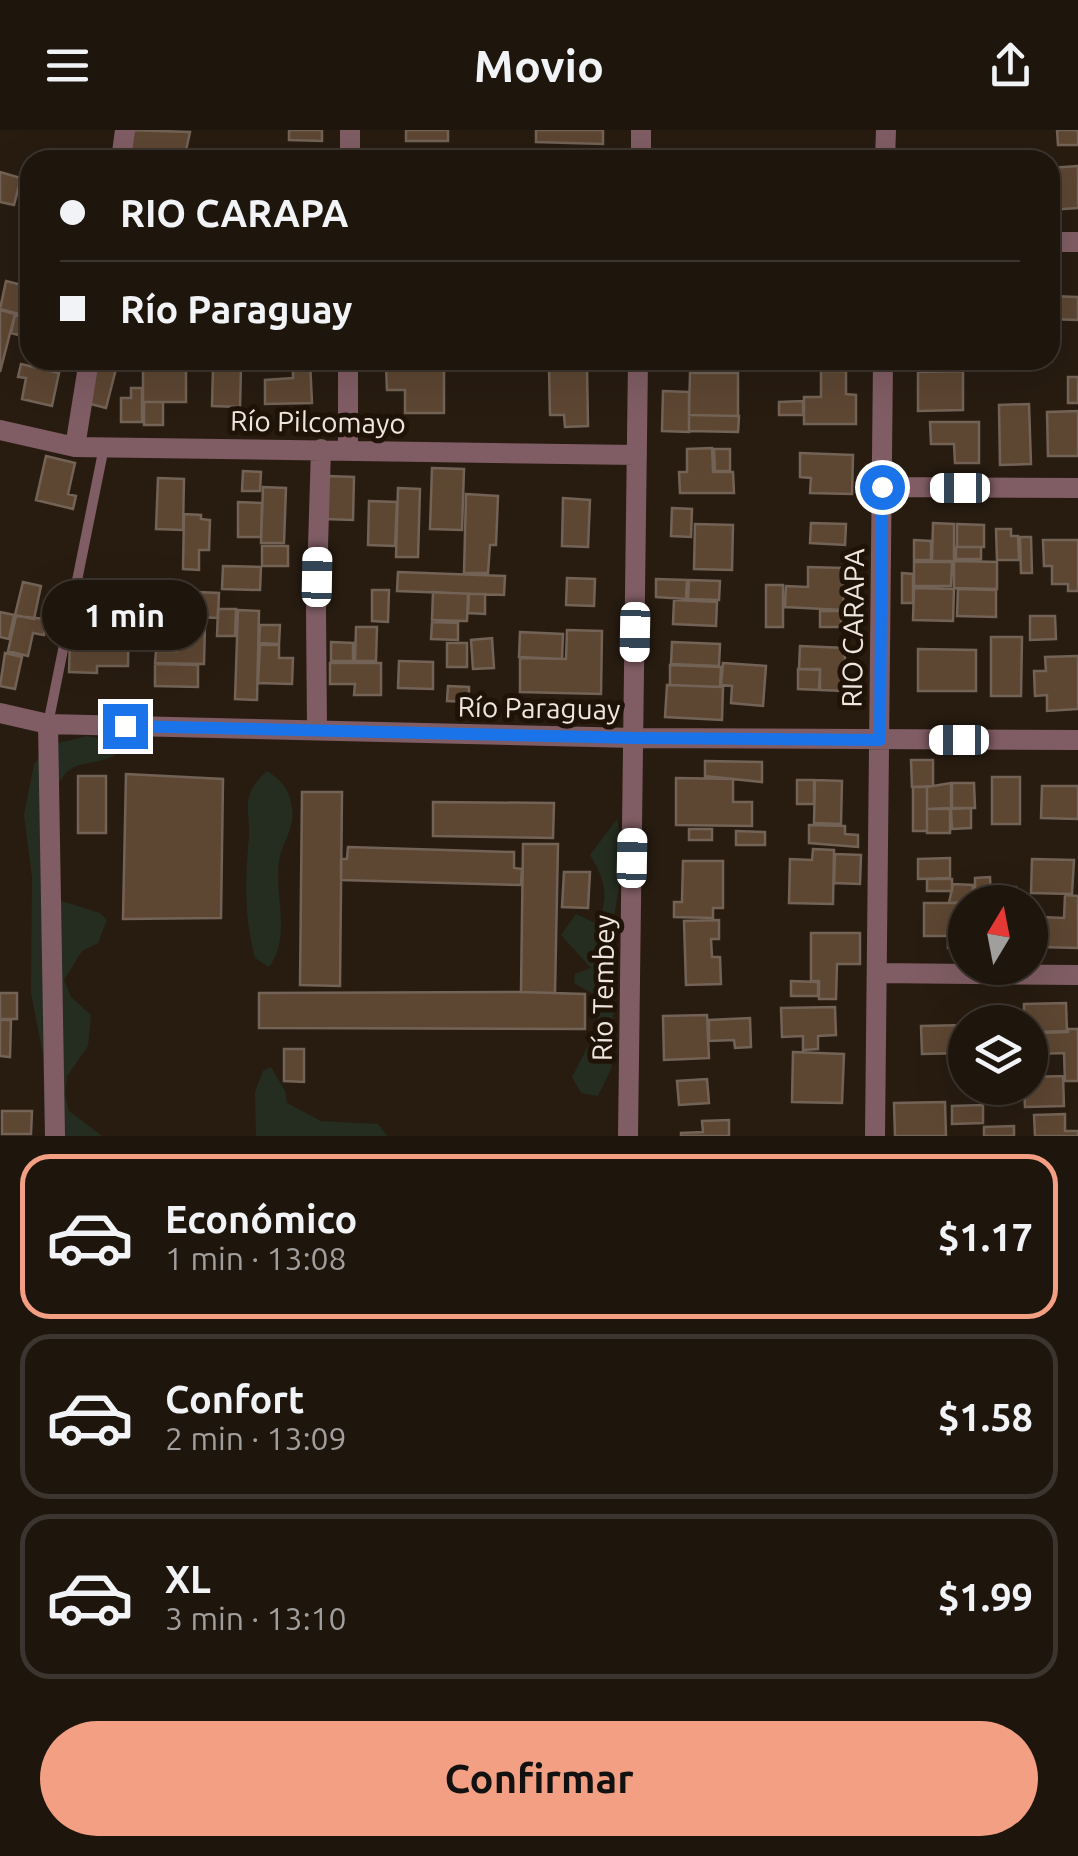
<!DOCTYPE html>
<html lang="es">
<head>
<meta charset="utf-8">
<style>
  body { margin:0; font-family:Ubuntu,sans-serif; background:#2b221b; color:#f1f3f6; height:100vh; display:flex; flex-direction:column; font-size:38px; white-space:nowrap }
  * { box-sizing:border-box; margin:0 }
  p { font-size:32px; color:#a19f9d }
  .icon { flex:none; width:55px; height:55px; fill:none; stroke:currentColor; stroke-width:2; stroke-linecap:round; stroke-linejoin:round }
  .map { position:relative; height:1006px; overflow:hidden }
  .sheet { display:flex; flex-direction:column; background:#1e150d; flex:1 }
  .sheet>* { flex:none }
  .top-card { position:absolute; left:20px; top:20px; width:1040px; height:220px; border-radius:30px; box-shadow:0 10px 40px #0002,0 0 0 2px #3c342e; display:grid; align-content:center; height:220px; padding:0 40px; background:#1e150d }
  .needle { width:65px; rotate:10deg }
  .buttons { position:absolute; left:948px; top:755px; display:grid; gap:20px }
  .buttons a { display:grid; place-items:center; width:100px; height:100px; border-radius:50%; background:#1e150d; box-shadow:0 10px 40px #0002,0 0 0 2px #3c342e; font-size:50px }
  .end { position:absolute; width:45px; height:45px; margin:-22px; border:12px solid #1a73e8; background:#fff; box-shadow:0 0 0 5px #fff }
  .from { border-radius:50% }
  .bubble { position:absolute; height:70px; border-radius:35px; background:#1e150d; box-shadow:0 10px 40px #0002,0 0 0 2px #3c342e; font-size:32px; font-weight:700; line-height:70px; text-align:center }
  .car { position:absolute; width:30px; height:60px; margin:-30px -15px; border-radius:12px; box-shadow:0 0 8px 2px #0007; background:linear-gradient(#fff 24%,#345 0 40%,#fff 0 76%,#345 0 86%,#fff 0) }
  .top-card b { display:flex; align-items:center; gap:35px; height:95px; font-size:38px }
  .top-card b+b { border-top:2px solid #3c342e }
  .top-card i { width:25px; height:25px; background:#f1f3f6 }
  ul { padding:18px 0 0; list-style:none }
  li { display:flex; align-items:center; gap:30px; height:165px; margin:0 20px 15px; padding:0 20px; border:5px solid #3c342e; border-radius:30px }
  li div { flex:1 }
  li b { display:block; font-size:38px }
  li em { font-style:normal; font-weight:700 }
  li.active { border-color:#f39f83 }
  li>.icon { width:90px; height:90px; stroke-width:1.5 }
  .primary-button { display:flex; gap:20px; margin-top:auto; padding:20px 40px }
  .primary-button a { flex:1; height:115px; border-radius:60px; background:#f39f83; color:#111; font-size:40px; font-weight:700; line-height:115px; text-align:center }
  header { display:flex; justify-content:space-between; align-items:center; height:130px; padding:0 40px; background:#1e150d; font-size:45px; font-weight:700 }
  .map>svg:first-child { display:block }
</style>
</head>
<body>
<header><svg class="icon" aria-label="menu" viewBox="0 0 24 24"><path d="M4 6h16M4 12h16M4 18h16"/></svg>Movio<svg class="icon" aria-label="share" viewBox="0 0 24 24"><path d="M12 15V3M7 8l5-5 5 5M5 13v7h14v-7"/></svg></header>
<div class="map">
<svg width="1078" height="1006" viewBox="0 0 1078 1006">
  <rect width="100%" height="100%" fill="#281c11"/>
  <path fill="#252d20" d="M87,606l19,4 9,15c-15,9 -33,6 -44,14 -32,22 -20,97 -16,130l45,14 7,7 -9,23 -16,8 -18,29 7,17 20,18 -3,31 -21,30 -2,18 4,17 33,25h-57l-2,-82 -12,-61 1,-116 -8,-62 10,-51 17,-19z
    M267,641c15,9 23,20 25,37 3,21 -10,34 -13,53 -5,36 13,74 -10,106l-14,-9c-11,-41 -10,-79 -6,-121 1,-13 -3,-27 0,-40 3,-12 10,-18 18,-26z
    M617,689l7,38 -18,107 10,36 -9,50 5,17 -14,29 -17,-3 -9,-16 24,-46 2,-34 -24,-14 1,-9 16,-6 -30,-33 15,-21 21,10c13,-27 8,-44 -7,-69z
    M271,937l14,24 2,12 34,18 57,3 9,12h-131l-1,-44 8,-21z"/>
  <path fill="#5d4632" stroke="#736356" stroke-width="2.5" d="M131,0l59,2 -6,28 -55,-3z
    M289,0h33v11l-33,-1z
    M406,0h42v11h-42z
    M536,0h67v14l-67,-2z
    M1057,0h21v15h-20z
    M683,21l57,2v7h-57z
    M916,27h80v3h-80z
    M1078,36v42l-28,2v-42z
    M0,42l21,6 -7,27 -14,-3z
    M6,151l24,6v30l-30,-8z
    M1050,166l28,1v23l-28,-1z
    M0,180l15,4 -15,58z
    M15,185l15,4v19l-19,-5z
    M143,230h43v42h-43z
    M934,230h23l1,11h-24z
    M310,231l2,42 -47,1v-24l28,-2v-16z
    M21,234l38,9 -7,33 -30,-7 4,-21 -8,-1z
    M98,234l18,5 -10,39 -19,-5z
    M444,235v48h-39v-23h-18l-1,-24z
    M213,237l28,1 -1,39 -28,-1z
    M587,237l1,59 -23,1 -1,-12h-14l-1,-47z
    M821,241h25v23l10,1v29h-52v-27h17z
    M963,241v39l-45,1v-39z
    M690,243h48v43l-49,-1z
    M1068,247h10v26h-10z
    M131,258h11v34h-21v-24h10z
    M663,261l26,1v40l-27,-1z
    M803,271v14h-24v-13z
    M144,272h19v23h-19z
    M1029,274l2,60 -31,1 -1,-60z
    M1078,281v45h-30l-1,-44z
    M689,285l50,1 -1,16 -49,-1z
    M930,292h49v41h-24l-1,-19h-23z
    M712,318l1,24h20l1,21h-54l-1,-21h8v-23z
    M714,319h16v22h-15z
    M800,323l53,2 -1,39 -42,-1 1,-15 -11,-1z
    M46,326l29,7 -7,31 8,2 -3,13 -37,-9z
    M432,338l32,1 -2,61 -32,-1z
    M243,341l18,1 -1,19h-18z
    M327,346l27,1 -1,43 -28,-1z
    M158,348l26,1 -1,51 -27,-1z
    M263,357l23,1 -2,55h-23z
    M398,358l22,1 -2,68h-22z
    M466,364l32,2 -2,49h-6l-2,28h-24z
    M563,368l27,2 -2,47 -26,-1z
    M369,371l28,1 -2,44 -27,-1z
    M238,372l24,1 -1,34h-23z
    M672,378l20,1 -1,28 -20,-1z
    M184,384l17,1v4l9,1 -1,30h-10v20l-16,-1z
    M811,393l35,1 -1,21 -35,-2z
    M933,393l21,1v37h-22z
    M695,394l38,1 -1,45 -38,-1z
    M957,394l27,1v22h-27z
    M996,399h15v7h7l1,24h-22z
    M1020,407h11l1,36h-11z
    M914,410l17,1v19h-17z
    M1043,410h35v51h-10v-7h-16v-18h-8z
    M262,416h26v20h-26z
    M956,417h25v12h-25z
    M954,431l43,1v27l-43,-1z
    M914,432h38l-1,24h-37z
    M223,436l38,1 -1,23 -38,-1z
    M808,437l36,1 -1,42 -58,-3 1,-21 22,1z
    M398,442l107,4 -1,19 -107,-4z
    M902,443l11,1v29h-11z
    M567,448l28,1 -1,27 -28,-1z
    M656,449l31,1 -1,19 -30,-2z
    M689,450l31,1 -1,19 -31,-1z
    M23,452l18,4 -7,33 -19,-4z
    M766,455h17v42h-17z
    M914,458l40,1 -1,32 -40,-1z
    M958,459l38,1v27l-39,-1z
    M372,460h17l-1,32 -16,-1z
    M198,462l21,1 -1,25 -21,-1z
    M433,462l35,2 -1,27 -35,-1z
    M469,464h16v20l-17,-1z
    M674,470l43,2 -1,24 -43,-2z
    M86,475l43,1 -1,60h-31v7l-28,-1 1,-34h15z
    M218,479h18l-1,27h-18z
    M238,480l21,1 -2,89 -22,-1z
    M820,481h21v16h-21z
    M0,482l14,3 -5,24 -9,-2z
    M16,486l31,3 -3,16 -11,-2 -5,23 -20,-5z
    M1030,486h25l1,23 -26,1z
    M432,492l26,1v17l-27,-1z
    M177,495h28l-1,39 -49,-1 1,-12h21z
    M260,495h20l-1,19 -20,-1z
    M356,497h21l-1,34h-21z
    M567,500l35,1 -1,63 -81,-2v-34l46,1z
    M520,502l43,2 -1,25 -43,-2z
    M991,507h31l-1,59h-30z
    M492,508l2,30 -21,1 -2,-29z
    M331,512l22,1v18h-22z
    M672,512l48,2 -1,22 -48,-2z
    M447,513h20v24h-20z
    M260,515h19v13h14l-1,26 -34,-1z
    M800,516l45,2 -1,43 -24,-1v-21h-21z
    M918,519l58,1v41h-58z
    M5,523l17,4 -7,32 -15,-3z
    M1078,526v53l-31,2v-16l-12,1 -1,-25h12l-1,-14z
    M399,531l34,1v27l-35,-1z
    M330,533h51v32h-27l1,-11h-25z
    M723,533l43,3 -3,40 -32,-3 1,-17 -11,-1z
    M155,534l43,1v22l-43,-1z
    M670,535l51,2 -1,20 -50,-2z
    M798,539l22,1 -1,20 -21,-1z
    M667,555l56,2 -1,33 -57,-3z
    M448,556l21,1v15l-22,-1z
    M911,630h22v26l-21,1z
    M705,631l57,1v20l-57,-6z
    M126,644l97,5 -2,139 -98,1z
    M78,646h28v57h-28z
    M992,647h28v47h-28z
    M676,648l57,1v23h19v24l-76,-1z
    M797,650h17v24h-17z
    M815,650l27,1 -1,43 -27,-1z
    M951,653v25l-24,1v-22z
    M952,653h22l1,25h-23z
    M1042,656h36v33l-37,-1z
    M913,657h14v44h-14z
    M302,662h40l-2,194 -40,-1z
    M433,672l121,1 -1,35 -120,-2z
    M971,678v20l-19,1 -1,-20z
    M927,679h23v24h-23z
    M809,695l36,1v8l13,1v12l-49,-4z
    M689,699h23v11h-23z
    M736,701l29,1v13h-29z
    M523,714h35l-3,149 -34,-1z
    M348,717l166,5v16l8,1 -1,16 -180,-5v-21h6z
    M813,719l21,1 -1,54 -44,-1 1,-44 22,1z
    M835,724l26,1 -1,29 -26,-1z
    M950,728v20l-32,1v-20z
    M1032,729l42,1 -2,34 -41,-1z
    M683,731h40v47h-10v10l-39,-1v-15h8z
    M564,742h26l-2,36 -26,-1z
    M990,747l1,23h-16v-22z
    M927,749h25v12h-25z
    M953,754l20,1v17l-24,1z
    M1016,757l1,15h-25l-1,-14z
    M1065,765l13,1v52l-37,-1 1,-30 22,1z
    M924,773h41v52h-3v-8l-14,1v-12h-24z
    M719,790v19h-8l1,18h8l1,27 -35,1 -2,-64z
    M811,803h49v31h-23l-1,35h-17v-18h-8z
    M791,851l27,1v14h-27z
    M521,862l64,2v35l-326,-1v-35z
    M0,863h17v26h-17z
    M1066,873l1,28 -31,1 -1,-10h-11v-18z
    M835,877l1,28 -18,1v13l-15,1v-14l-21,1 -1,-29z
    M707,885l2,43 -45,2 -1,-44z
    M750,888l1,29 -16,1 -1,-8 -25,1v-21z
    M0,890h11l-1,37 -10,-1z
    M965,895v28l-43,1 -1,-28z
    M1068,899h10v52h-13l-1,-28 -28,1 -1,-21 33,-1z
    M284,919h20v33l-20,-1z
    M793,922l51,2 -2,49 -50,-1z
    M1063,946l1,30 -39,1 -1,-19h6v-11z
    M707,949l2,24 -30,2 -2,-24z
    M945,972l1,34h-51l-1,-33z
    M983,975v18l-31,1v-18z
    M2,981h30l-1,23h-29z
    M1065,984v17h13v5h-43l-1,-21z
    M729,990v16h-48v-3l22,-1 -1,-11z
    M1014,996v10h-30v-9z"/>
  <g fill="none" stroke-linecap="round" stroke-linejoin="round">
    <path stroke="#805d64" stroke-width="10" d="M48,594l56,-277"/>
    <path stroke="#805d64" stroke-width="20" d="M121,30l4,-30
      M350,30v-30
      M641,30v-30
      M885,30l1,-30
      M1050,112h28
      M0,300l75,17 562,8
      M75,317l14,-87
      M348,320v-90
      M882,357l196,1
      M0,583l48,11 586,14 444,2
      M48,594l7,412
      M317,600l-1,-119 5,-162
      M877,843l201,2
      M628,1006l10,-776
      M875,1006l8,-776"/>
  </g>
  <g fill="none" stroke-linecap="round" stroke-linejoin="round">
    <path stroke="#1a73e8" stroke-width="12" d="M125,596l509,12 246,2 2,-253"/>
  </g>
  <g text-anchor="middle" stroke-width="10" stroke-linejoin="round" paint-order="stroke">
    <g font-size="28" fill="#efe6df" stroke="#1f1308">
      <text transform="translate(318 292) rotate(1)" y="10">Río Pilcomayo</text>
      <text transform="translate(853 498) rotate(-89)" y="10">RIO CARAPA</text>
      <text transform="translate(539 578) rotate(1)" y="10">Río Paraguay</text>
      <text transform="translate(603 858) rotate(-89)" y="10">Río Tembey</text>
    </g>
  </g>
</svg>
<div class="buttons">
<a><svg class="needle" viewBox="-14 -14 28 28"><path d="M0-13l5 13h-10z" fill="#e53935"/><path d="M0 13l5-13h-10z" fill="#a19f9d"/></svg></a>
<a><svg class="icon" aria-label="layers" viewBox="0 0 24 24"><path d="M12 4l9 5-9 5-9-5zM3 14l9 5 9-5"/></svg></a>
</div>
<i class="end from" style="left:882px;top:357px"></i>
<i class="end" style="left:125px;top:596px"></i>
<div class="bubble" style="left:42px;top:450px;width:165px">1 min</div>
<i class="car" style="left:960px;top:358px;rotate:270deg"></i>
<i class="car" style="left:317px;top:447px;rotate:1deg"></i>
<i class="car" style="left:635px;top:502px;rotate:181deg"></i>
<i class="car" style="left:959px;top:610px;rotate:270deg"></i>
<i class="car" style="left:632px;top:728px;rotate:1deg"></i>
<div class="top-card">
<b><i class="from"></i>RIO CARAPA</b>
<b><i></i>Río Paraguay</b>
</div>
</div>
<section class="sheet">
<ul>
<li class="active"><svg class="icon" aria-label="car" viewBox="0 0 24 24"><path d="M5 17H2v-5l4-1 3-4h7l3 4 3 1v5h-3M9 17h6M6 11h13"/><circle cx="7" cy="17" r="2"/><circle cx="17" cy="17" r="2"/></svg><div><b>Económico</b><p>1 min · 13:08</p></div><em>$1.17</em></li>
<li><svg class="icon" aria-label="car" viewBox="0 0 24 24"><path d="M5 17H2v-5l4-1 3-4h7l3 4 3 1v5h-3M9 17h6M6 11h13"/><circle cx="7" cy="17" r="2"/><circle cx="17" cy="17" r="2"/></svg><div><b>Confort</b><p>2 min · 13:09</p></div><em>$1.58</em></li>
<li><svg class="icon" aria-label="car" viewBox="0 0 24 24"><path d="M5 17H2v-5l4-1 3-4h7l3 4 3 1v5h-3M9 17h6M6 11h13"/><circle cx="7" cy="17" r="2"/><circle cx="17" cy="17" r="2"/></svg><div><b>XL</b><p>3 min · 13:10</p></div><em>$1.99</em></li>
</ul>
<div class="primary-button"><a>Confirmar</a></div>
</section>
</body>
</html>
